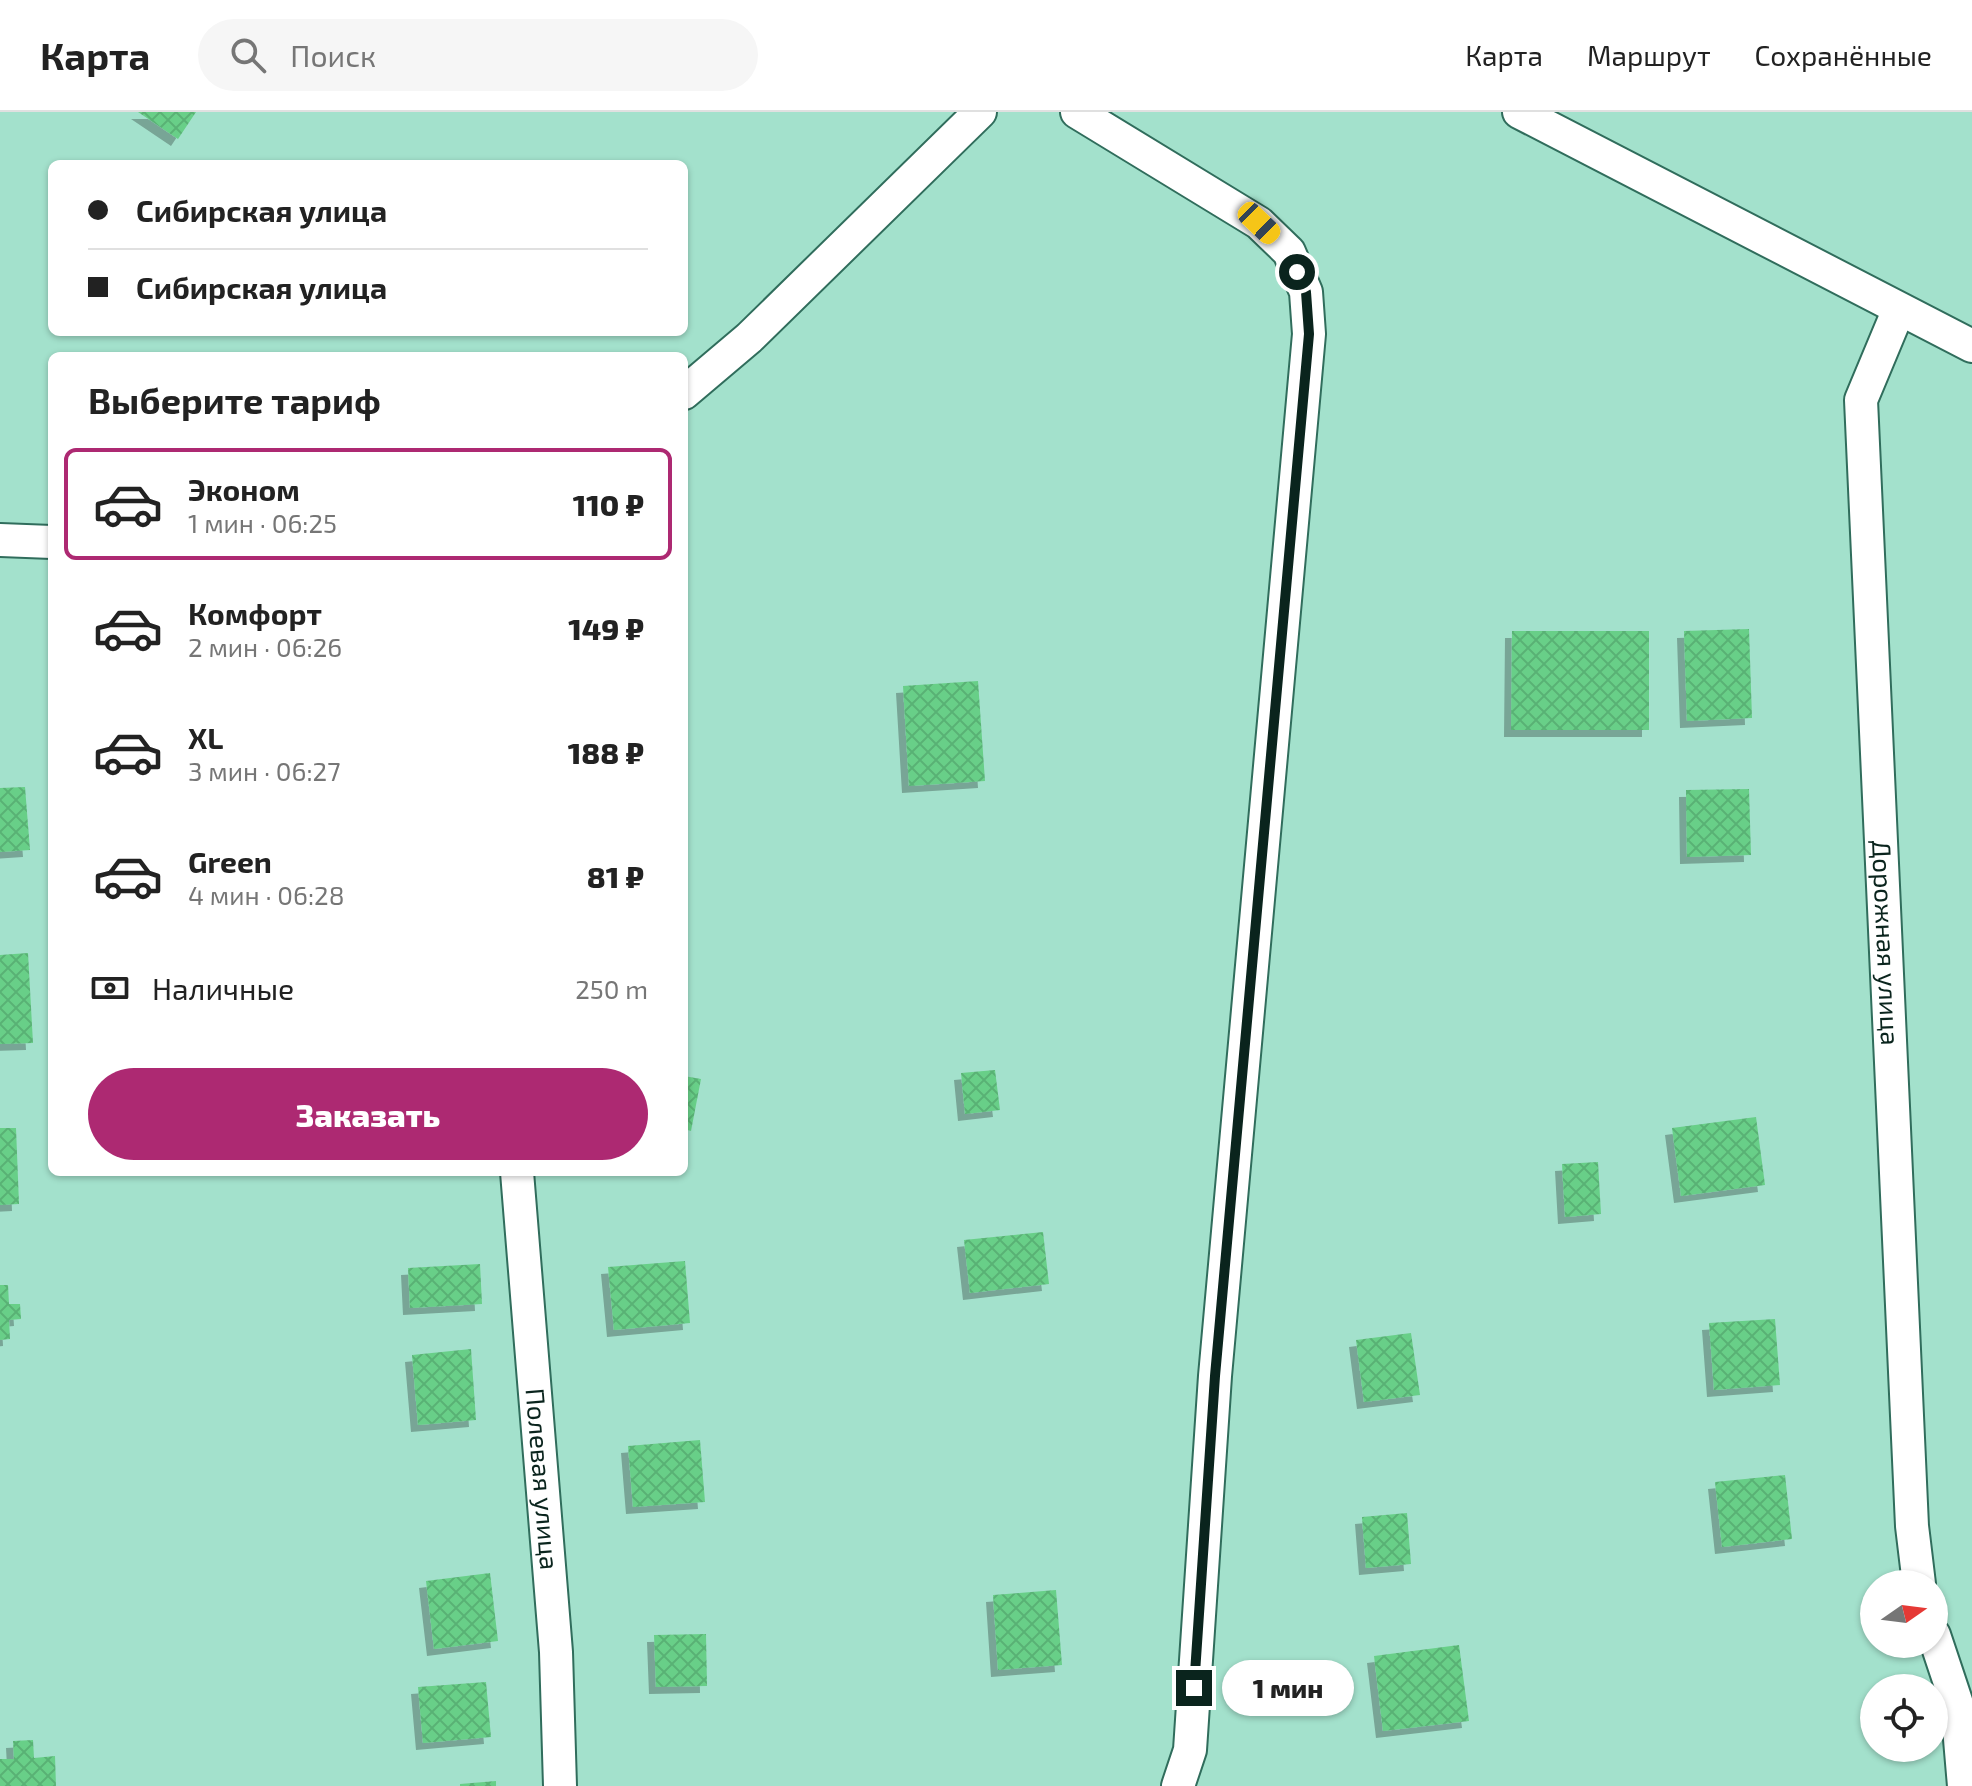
<!DOCTYPE html>
<html lang="ru">
<head>
<meta charset="utf-8">
<style>
  body { margin:0; font-family:"Exo 2",sans-serif; background:#f6f6f6; color:#222; height:100vh; display:flex; flex-direction:column; font-size:30px; white-space:nowrap }
  * { box-sizing:border-box; margin:0 }
  p { font-size:26px; color:#767676 }
  .icon { flex:none; width:44px; height:44px; fill:none; stroke:currentColor; stroke-width:2; stroke-linecap:round; stroke-linejoin:round }
  .map { position:relative; flex:1; overflow:hidden }
  .drawer { position:absolute; left:48px; top:240px; width:640px; height:824px; display:flex; flex-direction:column; background:#fff; border-radius:12px; box-shadow:0 2px 6px #0004 }
  .drawer>* { flex:none }
  .guide { position:absolute; left:48px; top:48px; width:640px; height:176px; border-radius:12px; box-shadow:0 2px 6px #0004; display:grid; align-content:center; height:176px; padding:0 40px; background:#fff }
  .needle { width:52px; rotate:76deg }
  .controls { position:absolute; left:1860px; top:1458px; display:grid; gap:16px }
  .controls a { display:grid; place-items:center; width:88px; height:88px; border-radius:50%; background:#fff; box-shadow:0 2px 6px #0004; font-size:40px }
  .end { position:absolute; width:36px; height:36px; margin:-18px; border:10px solid #0a241d; background:#fff; box-shadow:0 0 0 4px #fff }
  .from { border-radius:50% }
  .bubble { position:absolute; height:56px; border-radius:28px; background:#fff; box-shadow:0 2px 6px #0004; font-size:26px; font-weight:800; line-height:56px; text-align:center }
  .car { position:absolute; width:24px; height:48px; margin:-24px -12px; border-radius:10px; box-shadow:0 0 6px 2px #0007; background:linear-gradient(#f5c518 24%,#345 0 40%,#f5c518 0 76%,#345 0 86%,#f5c518 0) }
  .guide b { display:flex; align-items:center; gap:28px; height:76px; font-size:30px }
  .guide b+b { border-top:2px solid #e0e0e0 }
  .guide i { width:20px; height:20px; background:#222 }
  ul { padding:0; list-style:none }
  li { display:flex; align-items:center; gap:24px; height:112px; margin:0 16px 12px; padding:0 24px; border:4px solid transparent; border-radius:12px }
  li div { flex:1 }
  li b { display:block; font-size:30px }
  li em { font-style:normal; font-weight:800 }
  li.active { border-color:#ad2972 }
  li>.icon { width:72px; height:72px; stroke-width:1.5 }
  h2 { padding:0 40px; font-size:36px; line-height:96px }
  .pay { display:flex; align-items:center; gap:20px; height:88px; padding:0 40px; font-size:30px }
  .pay p { margin-inline-start:auto }
  .action { display:flex; gap:16px; margin-top:auto; padding:16px 40px }
  .action a { flex:1; height:92px; border-radius:48px; background:#ad2972; color:#fff; font-size:32px; font-weight:800; line-height:92px; text-align:center }
  header { display:flex; align-items:center; gap:48px; box-sizing:border-box; height:112px; padding:0 40px; background:#fff; border-bottom:2px solid #e0e0e0 }
  header strong { font-size:38px }
  nav { display:flex; gap:44px; margin-inline-start:auto; font-size:28px }
  .search { width:560px; height:72px; background:#f6f6f6; display:flex; align-items:center; gap:20px; box-sizing:border-box; padding:0 28px; border-radius:44px; color:#767676; font-size:30px }
  .map>svg:first-child { display:block }
</style>
</head>
<body>
<header>
<strong>Карта</strong>
<div class="search"><svg class="icon" aria-label="search" viewBox="0 0 24 24"><circle cx="10" cy="10" r="6"/><path d="M15 15l6 6"/></svg>Поиск</div>
<nav><a>Карта</a><a>Маршрут</a><a>Сохранённые</a></nav>
</header>
<div class="map">
<svg width="1972" height="1674" viewBox="0 0 1972 1674">
  <defs>
    <pattern id="building-cross-hatch" width="8" height="8" patternUnits="userSpaceOnUse" patternTransform="scale(2)"><rect width="8" height="8" fill="#68cf88"/><path d="M0 0l8 8M0 8l8-8" fill="none" stroke="#59b275"/></pattern>
    <filter id="shadow"><feDropShadow dx="-7" dy="7" stdDeviation="0" flood-color="#0004"/></filter>
  </defs>
  <rect width="100%" height="100%" fill="#a3e1cc"/>
  <path fill="url(#building-cross-hatch)" filter="url(#shadow)" d="M138,0h58l-18,27z
    M1749,517l3,89 -65,3 -3,-90z
    M1512,519h137v99h-138z
    M978,569l7,100 -76,5 -6,-100z
    M25,675l5,63 -30,2v-64z
    M1749,677l2,66 -64,2 -1,-67z
    M28,841l5,90 -33,1v-89z
    M995,958l5,40 -35,4 -4,-41z
    M684,964l17,3 -10,52 -7,-2z
    M1756,1005l9,68 -84,11 -9,-68z
    M0,1016h16l3,76 -19,1z
    M1598,1050l3,52 -36,3 -3,-53z
    M1043,1120l6,52 -79,9 -6,-53z
    M685,1149l5,62 -76,7 -6,-63z
    M480,1152l2,40 -72,4 -2,-40z
    M0,1173h8l1,19h11l1,15 -12,1 1,19 -10,1z
    M1775,1207l5,66 -66,5 -5,-67z
    M1411,1221l9,62 -56,7 -8,-62z
    M471,1237l5,71 -58,5 -6,-70z
    M700,1328l5,62 -72,5 -5,-61z
    M1785,1363l7,64 -70,8 -7,-65z
    M1407,1401l4,51 -45,4 -4,-51z
    M490,1461l8,68 -64,8 -8,-68z
    M1056,1478l6,75 -64,5 -5,-75z
    M706,1522l1,52 -51,1 -2,-52z
    M1459,1533l10,76 -86,10 -9,-75z
    M486,1570l5,55 -68,6 -5,-56z
    M33,1628l1,18 21,-2 1,30h-56v-27h14l-1,-18z
    M496,1669v5h-36v-2z"/>
  <g fill="none" stroke-linecap="round" stroke-linejoin="round">
    <defs>
      <g id="street">
        <path d="M1077,0l182,111 30,29 17,40 3,42 -94,1042 -25,374 -12,36"/>
        <path d="M1519,0l453,234"/>
        <path id="s1" d="M1899,197l-38,91 51,1126 7,58"/>
        <path d="M684,281l65,-55 231,-226"/>
        <path d="M0,428l52,2"/>
        <path id="s2" d="M517,1060l39,480 4,134"/>
        <path d="M1934,1523l23,69 7,82"/>
      </g>
    </defs>
    <use href="#street" stroke="#306d5c" stroke-width="36"/>
    <use href="#street" stroke="#fff" stroke-width="32"/>
  </g>
  <g fill="none" stroke-linecap="round" stroke-linejoin="round">
    <path stroke="#0a241d" stroke-width="10" d="M1194,1576l21,-312 94,-1042 -3,-42 -9,-20"/>
  </g>
  <g text-anchor="middle" stroke-width="6" stroke-linejoin="round" paint-order="stroke">
    <g font-size="26" fill="#0a241d" stroke="#afeed9">
      <text dy="9" stroke="none"><textPath href="#s1" startOffset="642">Дорожная улица</textPath></text>
      <text dy="9" stroke="none"><textPath href="#s2" startOffset="308">Полевая улица</textPath></text>
    </g>
  </g>
</svg>
<div class="controls">
<a><svg class="needle" viewBox="-14 -14 28 28"><path d="M0-13l5 13h-10z" fill="#e53935"/><path d="M0 13l5-13h-10z" fill="#767676"/></svg></a>
<a><svg class="icon" aria-label="locate" viewBox="0 0 24 24"><circle cx="12" cy="12" r="6"/><path d="M12 2v4M12 18v4M2 12h4M18 12h4"/></svg></a>
</div>
<i class="end from" style="left:1297px;top:160px"></i>
<i class="end" style="left:1194px;top:1576px"></i>
<div class="bubble" style="left:1222px;top:1548px;width:132px">1 мин</div>
<i class="car" style="left:1259px;top:111px;rotate:134deg"></i>
<div class="guide">
<b><i class="from"></i>Сибирская улица</b>
<b><i></i>Сибирская улица</b>
</div>
<section class="drawer">
<h2>Выберите тариф</h2>
<ul>
<li class="active"><svg class="icon" aria-label="car" viewBox="0 0 24 24"><path d="M5 17H2v-5l4-1 3-4h7l3 4 3 1v5h-3M9 17h6M6 11h13"/><circle cx="7" cy="17" r="2"/><circle cx="17" cy="17" r="2"/></svg><div><b>Эконом</b><p>1 мин · 06:25</p></div><em>110 ₽</em></li>
<li><svg class="icon" aria-label="car" viewBox="0 0 24 24"><path d="M5 17H2v-5l4-1 3-4h7l3 4 3 1v5h-3M9 17h6M6 11h13"/><circle cx="7" cy="17" r="2"/><circle cx="17" cy="17" r="2"/></svg><div><b>Комфорт</b><p>2 мин · 06:26</p></div><em>149 ₽</em></li>
<li><svg class="icon" aria-label="car" viewBox="0 0 24 24"><path d="M5 17H2v-5l4-1 3-4h7l3 4 3 1v5h-3M9 17h6M6 11h13"/><circle cx="7" cy="17" r="2"/><circle cx="17" cy="17" r="2"/></svg><div><b>XL</b><p>3 мин · 06:27</p></div><em>188 ₽</em></li>
<li><svg class="icon" aria-label="car" viewBox="0 0 24 24"><path d="M5 17H2v-5l4-1 3-4h7l3 4 3 1v5h-3M9 17h6M6 11h13"/><circle cx="7" cy="17" r="2"/><circle cx="17" cy="17" r="2"/></svg><div><b>Green</b><p>4 мин · 06:28</p></div><em>81 ₽</em></li>
</ul>
<div class="pay"><svg class="icon" aria-label="cash" viewBox="0 0 24 24"><path d="M3 7h18v10H3z"/><circle cx="12" cy="12" r="2"/></svg>Наличные<p>250 m</p></div>
<div class="action"><a>Заказать</a></div>
</section>
</div>
</body>
</html>
